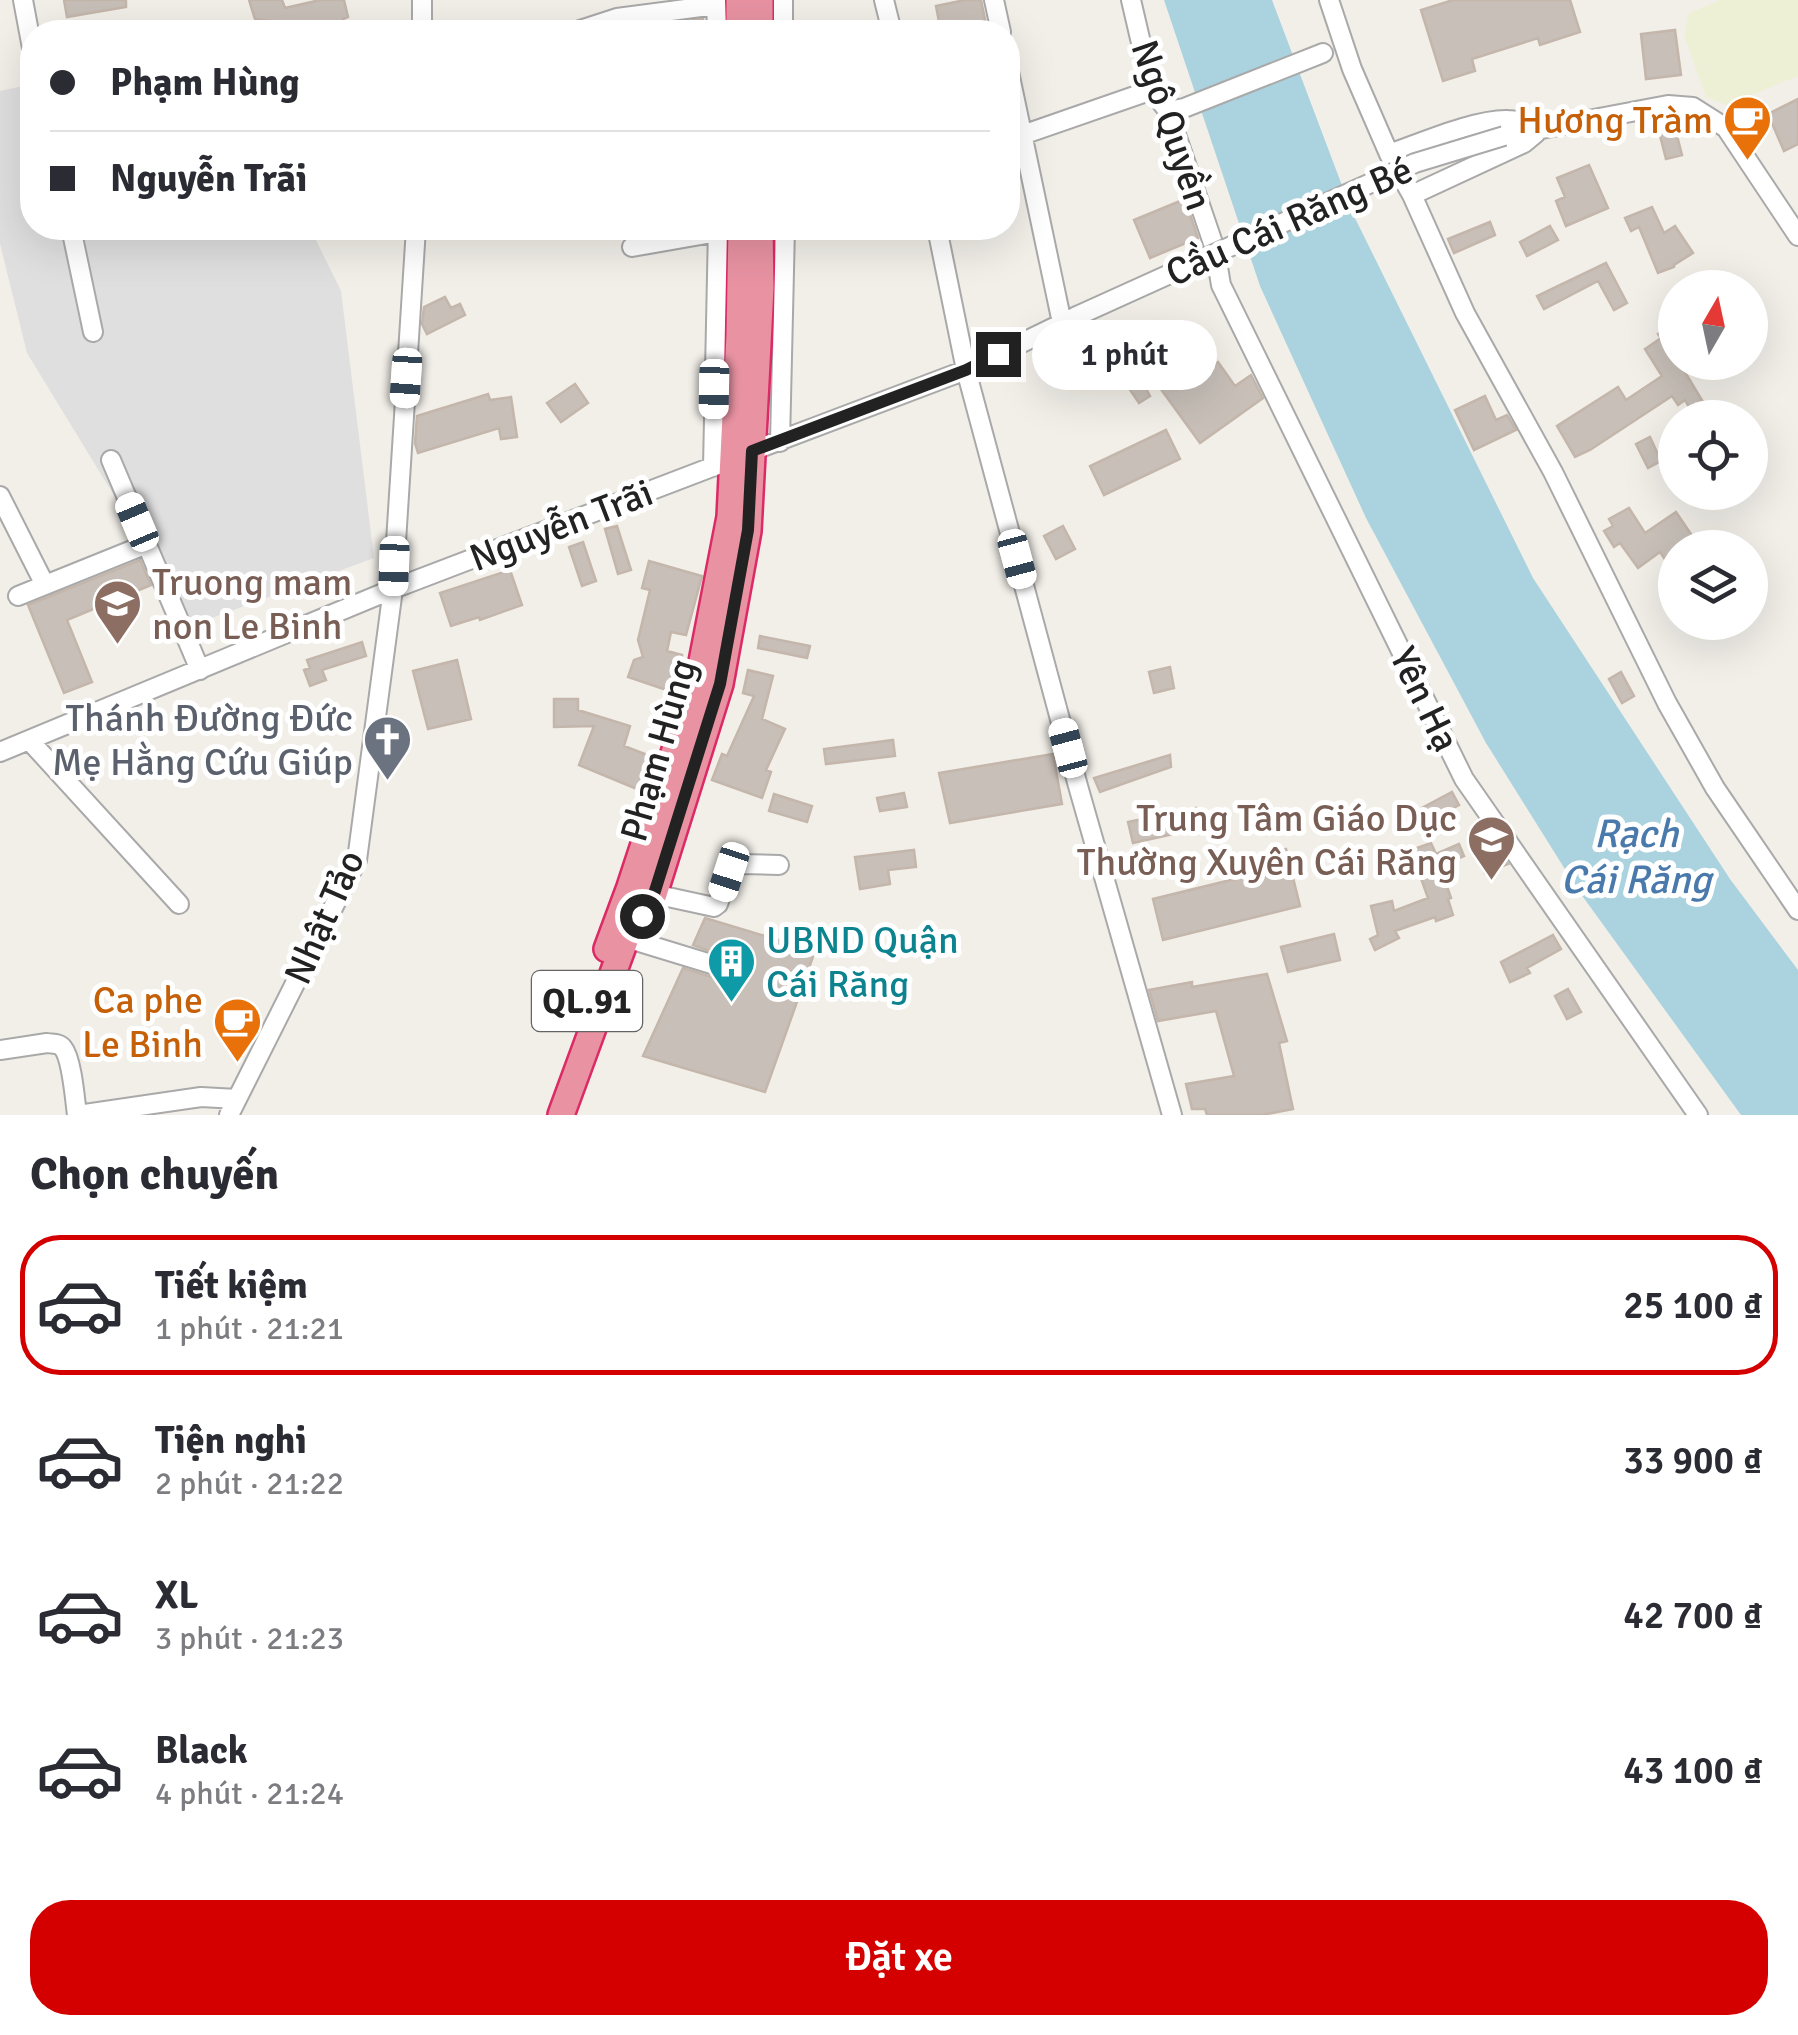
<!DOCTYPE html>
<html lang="vi">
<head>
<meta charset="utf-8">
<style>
  body { margin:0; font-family:Signika,sans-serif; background:#f7f7f7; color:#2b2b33; height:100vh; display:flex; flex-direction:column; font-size:38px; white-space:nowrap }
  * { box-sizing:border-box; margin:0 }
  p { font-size:32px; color:#7c7c81 }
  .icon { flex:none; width:55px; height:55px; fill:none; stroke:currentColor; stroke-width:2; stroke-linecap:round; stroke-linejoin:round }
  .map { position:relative; height:1115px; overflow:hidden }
  .sheet { display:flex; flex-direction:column; background:#fff; flex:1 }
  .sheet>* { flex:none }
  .hud { position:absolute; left:20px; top:20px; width:1000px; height:220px; border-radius:40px; box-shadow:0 10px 40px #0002; display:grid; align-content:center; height:220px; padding:0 30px; background:#fff }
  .needle { width:65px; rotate:9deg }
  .tools { position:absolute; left:1658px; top:270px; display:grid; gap:20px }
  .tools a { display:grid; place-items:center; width:110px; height:110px; border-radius:50%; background:#fff; box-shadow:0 10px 40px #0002; font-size:50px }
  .end { position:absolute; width:45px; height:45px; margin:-22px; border:12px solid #222; background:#fff; box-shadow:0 0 0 5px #fff }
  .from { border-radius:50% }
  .bubble { position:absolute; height:70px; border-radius:35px; background:#fff; box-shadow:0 10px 40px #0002; font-size:32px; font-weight:600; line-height:70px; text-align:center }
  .car { position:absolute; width:30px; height:60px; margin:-30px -15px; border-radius:12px; box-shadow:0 0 8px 2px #0007; background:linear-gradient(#fff 24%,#345 0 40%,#fff 0 76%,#345 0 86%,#fff 0) }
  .hud b { display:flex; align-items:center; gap:35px; height:95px; font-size:38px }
  .hud b+b { border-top:2px solid #e1e1e2 }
  .hud i { width:25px; height:25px; background:#2b2b33 }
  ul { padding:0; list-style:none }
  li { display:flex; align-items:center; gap:30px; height:140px; margin:0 20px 15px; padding:0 10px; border:5px solid transparent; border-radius:40px }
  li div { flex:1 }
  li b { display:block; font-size:38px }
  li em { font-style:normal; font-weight:600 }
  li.selected { border-color:#d40000 }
  li>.icon { width:90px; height:90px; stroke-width:1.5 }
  h2 { padding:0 30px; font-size:45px; line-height:120px }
  .action { display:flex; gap:20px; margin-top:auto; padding:20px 30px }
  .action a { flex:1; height:115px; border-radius:40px; background:#d40000; color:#fff; font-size:40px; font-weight:600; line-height:115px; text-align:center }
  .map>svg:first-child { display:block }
</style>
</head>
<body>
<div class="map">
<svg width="1798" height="1115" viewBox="0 0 1798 1115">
  <rect width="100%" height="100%" fill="#f2efe9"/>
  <path fill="#e0dfdf" d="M32,84v144h278l31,63 33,267 -181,67 -166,-272 -27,-109v-153z"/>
  <path fill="#eef0d5" d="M1720,0h78v76l-71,29 -21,-8 -22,-62 5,-22z"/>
  <path fill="#aad3df" d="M1164,0h108l80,212 181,366 197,301 68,91v145h-57l-163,-225 -92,-147 -120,-225 -106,-232z"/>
  <path fill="#c7bfb8" stroke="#c4b6ab" stroke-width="2.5" d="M64,0h62v7l-59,10z
    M249,0h33l3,8 35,-8h24l4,17 -5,2 5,13h-49v-1l13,-5 -57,-7z
    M965,0h16l6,29 -17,3h-29l-5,-26z
    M1453,0h117l10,32 -40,13 -2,-7 -66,21 3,12 -32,10 -22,-71z
    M703,19l1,12 -47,1 -1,-7z
    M1675,30l6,45 -35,4 -5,-45z
    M1798,99v45l-14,7 -16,-37z
    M1673,120l9,35 -16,4 -9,-35z
    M1589,165l19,43 -42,18 -10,-25 9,-4 -8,-19z
    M1185,199l13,39 -48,20 -16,-38z
    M1652,207l12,26 11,-7 18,27 -19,12v2l-16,6 -19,-46 -8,4 -6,-13z
    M1490,222l5,13 -41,18 -6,-14z
    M1550,226l8,14 -31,16 -7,-14z
    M1606,263l21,40 -13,7 -16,-29 -54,28 -7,-13z
    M445,297l6,11 9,-4 5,11 -38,19 -5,-10 2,-17z
    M1675,321v41h4l30,50 -14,6 -10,-18 -7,5 -6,-9 -82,54 -15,7 -18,-31 61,-39 8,13 36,-24 -17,-27 16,-11 -3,-4z
    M1180,336l25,35 13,-9 17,24 16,-11 12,23 -63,45 -58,-80z
    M1134,365l16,31 -11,7 -19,-28z
    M575,384l13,19 -27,19 -14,-19z
    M488,394l2,6 21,-3 6,40 -16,2 -2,-11 -81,25 -3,-10 2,-27z
    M1485,396l11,24 11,-5 9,15 -42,20 -19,-40z
    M1166,430l14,29 -76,36 -14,-29z
    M1650,437l11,24 -13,7 -12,-24z
    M1629,508l16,25 31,-21 19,28 -10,8h-10v6l-9,7 -6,-9 -22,16 -18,-25 -6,4 -10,-16 9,-5 -4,-7z
    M617,526l14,44 -13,4 -13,-45z
    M1063,526l12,23 -19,10 -12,-23z
    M583,542l13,39 -14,5 -13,-39z
    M140,560l11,25 -84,35 25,62 -28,11 -36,-88z
    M649,561l53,15 -16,59 -15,-3 -4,19 15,4 -6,24 4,1 -5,13 -47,-16 6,-17 9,-3 -5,-17 12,-50 -8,-2z
    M510,570l12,35 -42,15 -1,-3 -28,9 -11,-33z
    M760,636l50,10 -3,12 -49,-10z
    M362,642l4,14 -44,14 4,10 -16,6 -6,-16 6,-2 -3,-8z
    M457,660l14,59 -43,10 -15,-58z
    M1170,667l4,21 -20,5 -5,-21z
    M748,670l25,6 -11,43 23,10 -19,41 5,2 -9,26 -50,-18 10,-26 5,2 27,-60 -11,-3z
    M1621,672l13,24 -12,7 -13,-24z
    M554,699h24v11l52,16 -6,20 26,10 -13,33 -58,-24 15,-39 -40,1z
    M893,740l2,16 -69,8 -2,-15z
    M1053,754l9,50 -112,19 -11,-50z
    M1170,755l1,12 -71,25 -6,-14z
    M1452,792l7,13 -32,17 -7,-13z
    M904,793l3,14 -27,4 -3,-13z
    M774,794l38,12 -5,16 -38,-11z
    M1196,808l4,20 -67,15 -5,-21z
    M1431,843l5,11 23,-10 5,12 -24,10 11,32 -3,1 5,16 -17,6 -1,-4 -40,14 4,7 -24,12 -5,-11 8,-4 -7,-29 21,-5 2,10 34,-13 -17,-48z
    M1286,849l14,57 -137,34 -10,-41 94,-23 -4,-16z
    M914,850l2,17 -28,3 2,14 -30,5 -5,-32z
    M1500,852l8,12 -23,9 -5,-14z
    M705,918l110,33 -50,141 -122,-36 40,-88 35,11 11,-2 4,-5v-7l-4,-7 -36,-13z
    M1334,934l6,26 -52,12 -7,-25z
    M1553,935l8,14 -34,19 3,5 -20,9 -9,-20z
    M1267,974l20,67 -8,2 14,66 -31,6h-55l-2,-6h-13l-6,-25 48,-8 -18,-65 -58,10 -9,-31 43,-8v5z
    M1568,989l13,23 -14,7 -12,-23z"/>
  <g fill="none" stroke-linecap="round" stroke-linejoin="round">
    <defs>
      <path id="minor" d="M23,0l9,48
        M422,0v32
        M716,0l1,32
        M783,0v32
        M884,0l8,32
        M994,0l7,32
        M1131,0l21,90 16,21 47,138 6,36 243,494 234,336
        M1329,0l23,69 37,85 23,41 53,118 88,159 114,231 48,85 83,122
        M574,32l43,-14 99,-13
        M1008,67l54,256
        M1168,111l16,-3 139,-55
        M1504,136l164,-31 25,2 33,21 72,108
        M1008,140l144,-50
        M1389,154c32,-11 86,-35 119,-34 11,0 20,5 31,9
        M1412,195l112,-52 12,-10
        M71,228l22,104
        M937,228l29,142 112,416 94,329
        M632,247l86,-15
        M780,442l5,-214
        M752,451l214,-81 111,-54
        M111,460l89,210
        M713,467l5,-239
        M0,496l45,89
        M18,596l129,-52
        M29,740l150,164
        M0,752l393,-163 340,-130
        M654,894l60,13 4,-3 13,-37 9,-3 39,1
        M626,938l95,29
        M0,1050l47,-7c6,1 12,0 16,5 9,11 12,52 14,67
        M78,1115l123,-18 36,2
        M229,1115l128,-255 36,-271 23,-361"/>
      <path id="highway" d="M739,0v32
        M760,0v32
        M607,949l23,-62 69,-210 31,-160 9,-182 2,-107
        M561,1115l65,-177 16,-22 12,-22 66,-210 28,-153 13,-244 -1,-59"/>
    </defs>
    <use href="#minor" stroke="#a9a9a9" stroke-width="22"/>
    <use href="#highway" stroke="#dc2a67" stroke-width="30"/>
    <use href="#minor" stroke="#fff" stroke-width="18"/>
    <use href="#highway" stroke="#e892a2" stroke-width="25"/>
    <defs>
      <path id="minor-bridge" d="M1077,316l338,-153 89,-27"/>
    </defs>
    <use href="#minor-bridge" stroke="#a9a9a9" stroke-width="22" stroke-linecap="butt"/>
    <use href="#minor-bridge" stroke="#fff" stroke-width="18"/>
  </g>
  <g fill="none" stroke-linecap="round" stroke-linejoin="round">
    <path stroke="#222" stroke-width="12" d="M642,916l12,-22 66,-210 28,-154 4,-79 214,-81 32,-16"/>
  </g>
  <defs>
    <symbol id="cafe-pin" viewBox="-11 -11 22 30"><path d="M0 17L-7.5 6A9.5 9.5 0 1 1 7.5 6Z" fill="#e8710a" stroke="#fff"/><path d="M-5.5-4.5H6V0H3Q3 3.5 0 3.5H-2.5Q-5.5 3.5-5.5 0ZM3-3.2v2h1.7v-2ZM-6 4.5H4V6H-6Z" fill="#fff"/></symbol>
    <symbol id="school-pin" viewBox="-11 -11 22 30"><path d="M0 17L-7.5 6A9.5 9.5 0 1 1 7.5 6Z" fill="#8d6e63" stroke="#fff"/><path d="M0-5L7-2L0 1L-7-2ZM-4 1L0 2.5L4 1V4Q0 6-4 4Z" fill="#fff"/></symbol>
    <symbol id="church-pin" viewBox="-11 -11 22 30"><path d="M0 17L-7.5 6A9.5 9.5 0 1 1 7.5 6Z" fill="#6b7280" stroke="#fff"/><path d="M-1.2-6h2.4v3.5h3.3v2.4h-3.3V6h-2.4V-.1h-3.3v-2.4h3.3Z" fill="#fff"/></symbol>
    <symbol id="university-pin" viewBox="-11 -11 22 30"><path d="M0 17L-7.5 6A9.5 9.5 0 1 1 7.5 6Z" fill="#8d6e63" stroke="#fff"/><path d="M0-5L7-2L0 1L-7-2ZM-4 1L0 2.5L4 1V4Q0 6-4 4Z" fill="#fff"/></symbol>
    <symbol id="building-pin" viewBox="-11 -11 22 30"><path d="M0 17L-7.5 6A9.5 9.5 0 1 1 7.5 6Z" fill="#0f9aa8" stroke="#fff"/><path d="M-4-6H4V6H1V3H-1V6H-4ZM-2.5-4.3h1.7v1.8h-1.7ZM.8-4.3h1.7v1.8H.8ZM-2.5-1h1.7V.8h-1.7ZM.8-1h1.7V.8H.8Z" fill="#fff"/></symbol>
  </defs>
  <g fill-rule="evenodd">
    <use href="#cafe-pin" x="1720" y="92" width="55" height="75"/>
    <use href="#school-pin" x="90" y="576" width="55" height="75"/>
    <use href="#church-pin" x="360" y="712" width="55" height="75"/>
    <use href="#university-pin" x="1464" y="812" width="55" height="75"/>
    <use href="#building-pin" x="704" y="934" width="55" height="75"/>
    <use href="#cafe-pin" x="210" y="994" width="55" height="75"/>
  </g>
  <g text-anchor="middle" stroke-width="10" stroke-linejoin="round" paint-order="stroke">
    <rect fill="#fff" stroke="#646464" stroke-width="2.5" x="532" y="971" width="110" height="60" rx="8"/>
    <g font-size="35" font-weight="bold" fill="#222">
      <text x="587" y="1013">QL.91</text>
    </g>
    <g font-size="38" fill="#c56008" stroke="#fff" text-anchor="end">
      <text x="1713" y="133">Hương Tràm</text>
      <text x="203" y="1013">Ca phe<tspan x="203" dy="44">Le Binh</tspan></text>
    </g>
    <g font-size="38" fill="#222" stroke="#fff">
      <text transform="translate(1172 125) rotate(71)" y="13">Ngô Quyền</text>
      <text transform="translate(1289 221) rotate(-24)" y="13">Cầu Cái Răng Bé</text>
      <text transform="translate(561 525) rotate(-21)" y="13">Nguyễn Trãi</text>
      <text transform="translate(1425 699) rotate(64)" y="13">Yên Hạ</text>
      <text transform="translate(658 750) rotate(-74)" y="13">Phạm Hùng</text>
      <text transform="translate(324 917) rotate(-66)" y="13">Nhật Tảo</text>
    </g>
    <g font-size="38" fill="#785e54" stroke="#fff" text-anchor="start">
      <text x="152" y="595">Truong mam<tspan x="152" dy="44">non Le Binh</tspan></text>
      <text x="1457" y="831" text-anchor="end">Trung Tâm Giáo Dục<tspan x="1457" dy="44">Thường Xuyên Cái Răng</tspan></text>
    </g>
    <g font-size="38" fill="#5b616d" stroke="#fff" text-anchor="end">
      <text x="353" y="731">Thánh Đường Đức<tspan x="353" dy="44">Mẹ Hằng Cứu Giúp</tspan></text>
    </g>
    <g font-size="38" fill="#0d838f" stroke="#fff" text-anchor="start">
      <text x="766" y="953">UBND Quận<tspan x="766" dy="44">Cái Răng</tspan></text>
    </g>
    <g font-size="40" font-style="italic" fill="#4a7aab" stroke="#fff">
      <text x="1636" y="847">Rạch<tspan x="1636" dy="46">Cái Răng</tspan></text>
    </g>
  </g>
</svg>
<div class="tools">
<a><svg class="needle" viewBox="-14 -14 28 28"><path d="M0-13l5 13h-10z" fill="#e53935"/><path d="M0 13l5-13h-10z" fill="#7c7c81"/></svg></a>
<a><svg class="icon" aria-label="locate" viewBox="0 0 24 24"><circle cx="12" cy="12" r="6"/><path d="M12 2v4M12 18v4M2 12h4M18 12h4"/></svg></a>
<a><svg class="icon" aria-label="layers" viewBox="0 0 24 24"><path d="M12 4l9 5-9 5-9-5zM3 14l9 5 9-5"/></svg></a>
</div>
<i class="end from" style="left:642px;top:916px"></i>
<i class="end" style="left:998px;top:354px"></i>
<div class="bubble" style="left:1032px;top:320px;width:185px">1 phút</div>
<i class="car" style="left:406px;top:378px;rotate:184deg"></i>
<i class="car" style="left:714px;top:389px;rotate:181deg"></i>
<i class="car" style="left:137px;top:522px;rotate:337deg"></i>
<i class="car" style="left:1017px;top:559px;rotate:165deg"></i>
<i class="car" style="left:394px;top:566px;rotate:182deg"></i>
<i class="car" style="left:1068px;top:748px;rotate:345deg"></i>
<i class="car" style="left:729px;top:872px;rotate:198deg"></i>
<div class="hud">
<b><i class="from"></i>Phạm Hùng</b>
<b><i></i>Nguyễn Trãi</b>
</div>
</div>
<section class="sheet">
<h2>Chọn chuyến</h2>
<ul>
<li class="selected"><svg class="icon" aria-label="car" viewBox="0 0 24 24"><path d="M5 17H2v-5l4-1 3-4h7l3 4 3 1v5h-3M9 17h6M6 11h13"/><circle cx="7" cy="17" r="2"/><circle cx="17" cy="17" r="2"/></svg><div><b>Tiết kiệm</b><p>1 phút · 21:21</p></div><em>25 100 ₫</em></li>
<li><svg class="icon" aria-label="car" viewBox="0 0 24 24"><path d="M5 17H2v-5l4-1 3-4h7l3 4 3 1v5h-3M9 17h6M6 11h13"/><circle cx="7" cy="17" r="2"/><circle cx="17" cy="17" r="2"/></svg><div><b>Tiện nghi</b><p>2 phút · 21:22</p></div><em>33 900 ₫</em></li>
<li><svg class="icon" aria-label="car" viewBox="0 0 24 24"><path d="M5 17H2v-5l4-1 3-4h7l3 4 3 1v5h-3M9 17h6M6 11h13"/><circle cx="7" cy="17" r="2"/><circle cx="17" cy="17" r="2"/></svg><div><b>XL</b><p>3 phút · 21:23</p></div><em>42 700 ₫</em></li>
<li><svg class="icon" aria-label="car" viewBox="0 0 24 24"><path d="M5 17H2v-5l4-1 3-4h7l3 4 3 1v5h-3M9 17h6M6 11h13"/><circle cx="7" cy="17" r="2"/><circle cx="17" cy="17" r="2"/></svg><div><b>Black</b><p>4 phút · 21:24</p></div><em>43 100 ₫</em></li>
</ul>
<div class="action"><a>Đặt xe</a></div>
</section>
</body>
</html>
